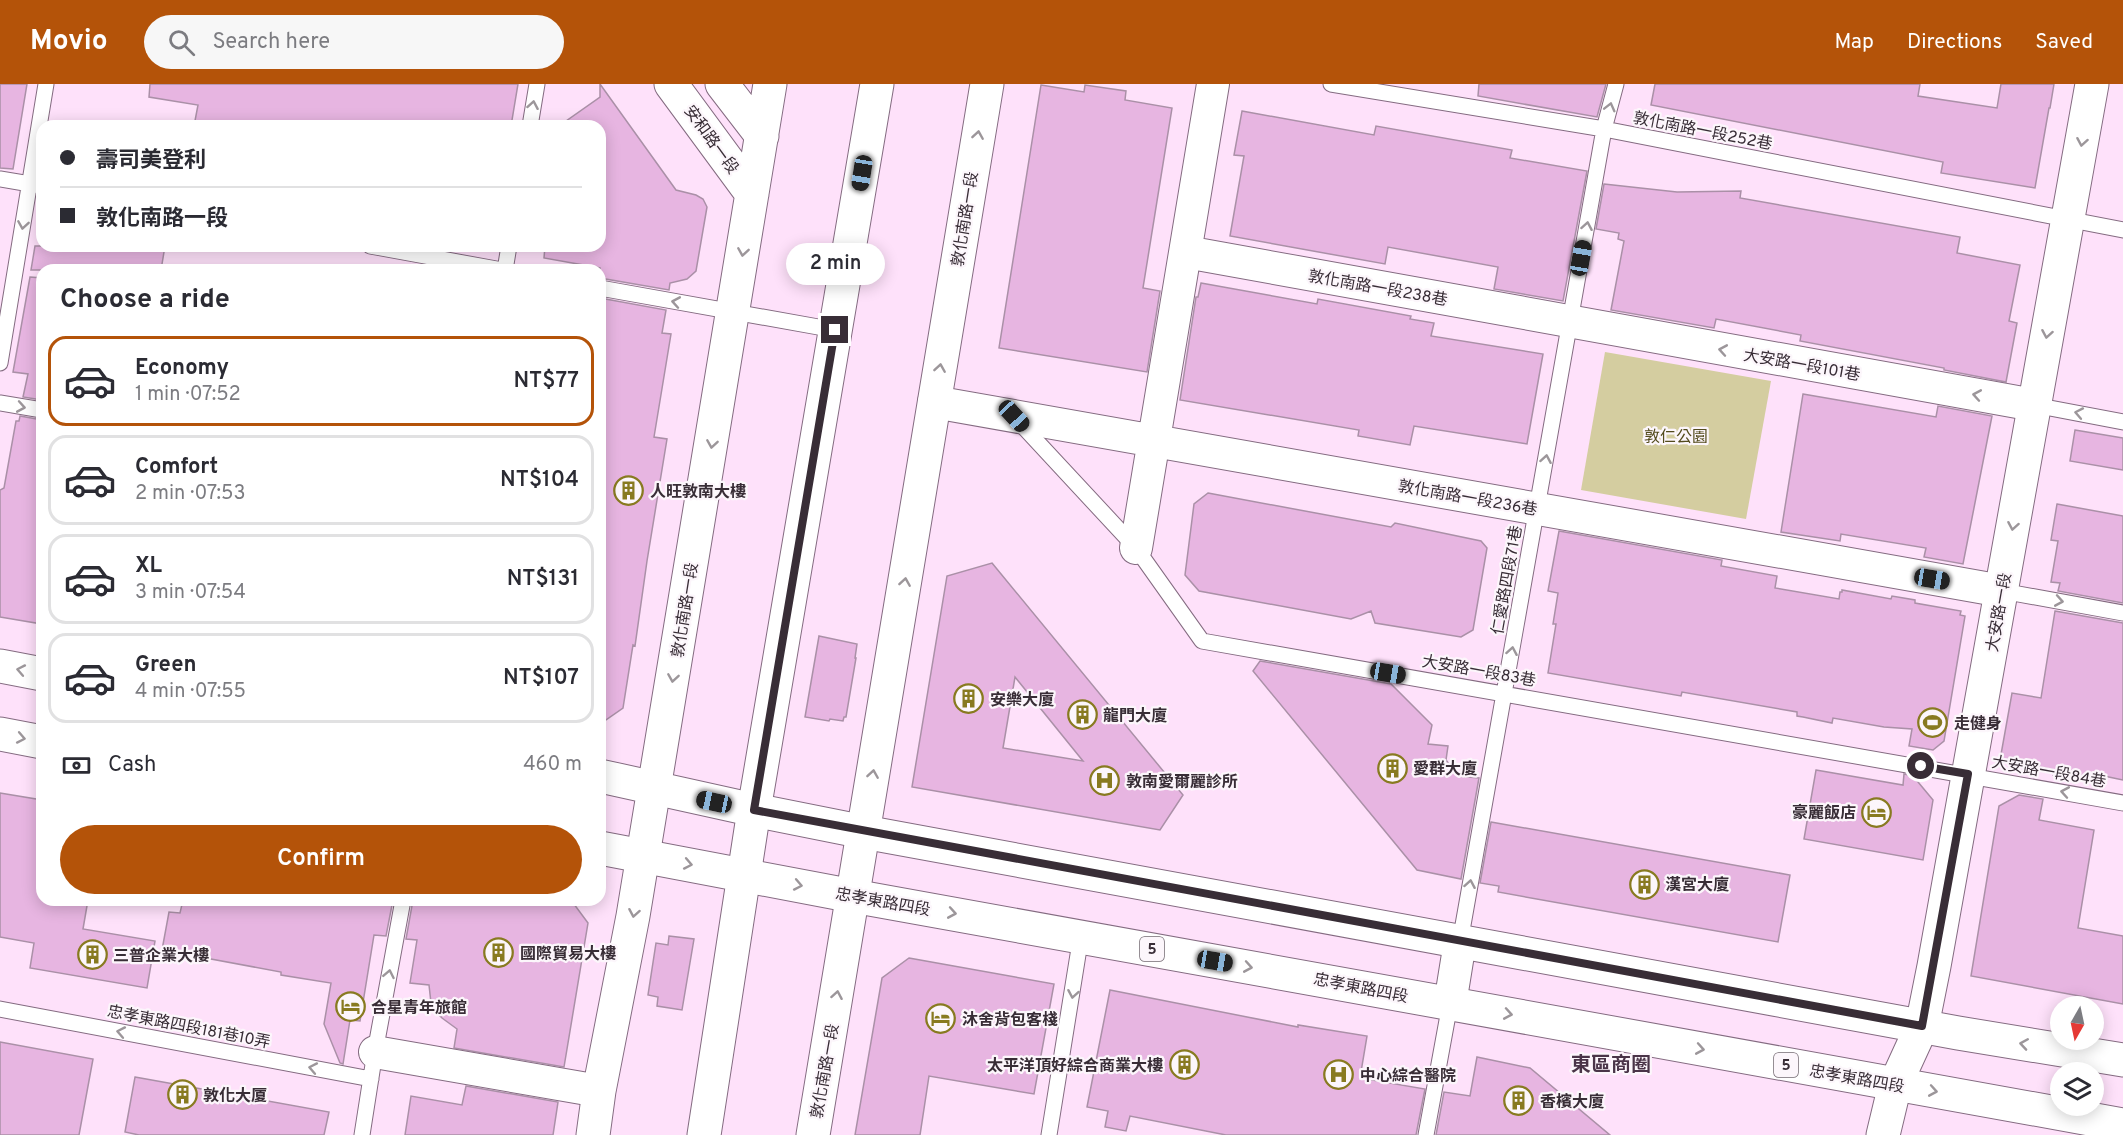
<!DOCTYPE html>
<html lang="en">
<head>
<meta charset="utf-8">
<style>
  body { margin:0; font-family:Overpass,"Noto Sans TC",sans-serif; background:#f7f7f7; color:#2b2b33; height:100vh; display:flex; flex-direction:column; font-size:22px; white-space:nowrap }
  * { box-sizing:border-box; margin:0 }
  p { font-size:20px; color:#7c7c81 }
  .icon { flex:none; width:33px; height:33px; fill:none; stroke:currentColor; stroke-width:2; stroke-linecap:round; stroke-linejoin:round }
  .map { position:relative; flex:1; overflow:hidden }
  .drawer { position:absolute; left:36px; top:180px; width:570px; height:642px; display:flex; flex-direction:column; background:#fff; border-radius:18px; box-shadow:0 3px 15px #0003 }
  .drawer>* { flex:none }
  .top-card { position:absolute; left:36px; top:36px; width:570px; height:132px; border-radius:18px; box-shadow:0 3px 15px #0003; display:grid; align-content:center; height:132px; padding:0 24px; background:#fff }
  .needle { width:39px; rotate:189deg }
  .controls { position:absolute; left:2050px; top:912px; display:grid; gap:12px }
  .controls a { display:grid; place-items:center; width:54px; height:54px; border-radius:50%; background:#fff; box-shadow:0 3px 15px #0003; font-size:30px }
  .end { position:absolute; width:27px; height:27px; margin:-14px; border:8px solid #382d36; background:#fff; box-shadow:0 0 0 3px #fff }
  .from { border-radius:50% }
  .bubble { position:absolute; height:42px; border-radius:21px; background:#fff; box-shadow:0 3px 15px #0003; font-size:20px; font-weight:600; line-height:42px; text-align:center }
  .car { position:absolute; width:18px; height:36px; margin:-18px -9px; border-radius:8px; box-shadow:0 0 4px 2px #0007; background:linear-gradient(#222 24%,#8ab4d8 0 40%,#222 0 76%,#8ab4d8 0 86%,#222 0) }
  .top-card b { display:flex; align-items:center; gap:21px; height:57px; font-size:22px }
  .top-card b+b { border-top:2px solid #e1e1e2 }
  .top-card i { width:15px; height:15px; background:#2b2b33 }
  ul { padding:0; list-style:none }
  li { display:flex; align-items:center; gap:18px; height:90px; margin:0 12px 9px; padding:0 12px; border:3px solid #e1e1e2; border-radius:18px }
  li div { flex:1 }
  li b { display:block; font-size:22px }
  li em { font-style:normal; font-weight:600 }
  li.selected { border-color:#b45309 }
  li>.icon { width:54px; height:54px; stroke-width:1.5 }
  h2 { padding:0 24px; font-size:27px; line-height:72px }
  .pay { display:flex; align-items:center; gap:15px; height:66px; padding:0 24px; font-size:22px }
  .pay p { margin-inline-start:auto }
  .primary-button { display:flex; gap:12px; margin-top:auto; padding:12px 24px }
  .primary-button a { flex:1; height:69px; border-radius:36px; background:#b45309; color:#fff; font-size:24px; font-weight:600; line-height:69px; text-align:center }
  header { display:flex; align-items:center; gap:36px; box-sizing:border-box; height:84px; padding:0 30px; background:#b45309; color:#fff }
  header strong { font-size:28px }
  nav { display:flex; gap:33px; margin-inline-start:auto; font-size:21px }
  .search { width:420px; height:54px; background:#f7f7f7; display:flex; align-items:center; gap:15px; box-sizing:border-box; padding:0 21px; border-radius:33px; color:#7c7c81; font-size:22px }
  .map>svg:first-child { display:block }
</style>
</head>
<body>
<header>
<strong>Movio</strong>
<div class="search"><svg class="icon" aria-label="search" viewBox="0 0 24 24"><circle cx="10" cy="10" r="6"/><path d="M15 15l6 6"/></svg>Search here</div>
<nav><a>Map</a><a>Directions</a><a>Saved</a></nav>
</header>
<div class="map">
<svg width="2123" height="1051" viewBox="0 0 2123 1051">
  <rect width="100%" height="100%" fill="#fee1fa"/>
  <path fill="#d4cda0" d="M1605,268l166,29 -25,138 -165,-29z"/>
  <path fill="#e7b5e1" stroke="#aa90a7" stroke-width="1.5" fill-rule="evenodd" d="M0,0h27l-14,85 -13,-1z
    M150,0h368l-7,42h-317l4,-21 -49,-8z
    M600,0l76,106 20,5 7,4 4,8 -11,64 -9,8 -17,4 -1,7 -69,-12v-10l-56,-10 1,-12h55v-120h-41l41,-29z
    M1479,0h127l-9,33 -119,-21z
    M1655,0h265l-2,12 79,12 4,-24h53l-4,24h-1l-14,80 -94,-15 2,-11 -292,-57z
    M1041,1l43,7 1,-7 41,6 -1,9 47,8 -29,180 17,3 -13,81 -148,-24z
    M1242,27l132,24 2,-9 136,24 -2,8 77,13 -24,130 -69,-12 4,-22 -110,-20 -3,17 -155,-28 14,-80 -10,-1z
    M1604,100l73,8 64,-1 -1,7 220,39 -3,16 63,12 -11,56 8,2 -11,59 -62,-12v-2l-144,-27 1,-6 -85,-16 -2,9 -103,-18 13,-69 -6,-2 1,-6 -23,-4z
    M35,162h130l-4,24h-130z
    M30,193l12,1v122l-19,-3 5,-23 -15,-2z
    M1201,199l116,21 1,-5 93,17 -1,3 24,4 -3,13 112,18 -16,90 -113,-18 -4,19 -52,-9 1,-6 -179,-30 16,-103h2z
    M600,214l66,12 -4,23 9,1 -17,103 13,2 -20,122 -12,85 -2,-1 -10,63 -23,16z
    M1803,310l133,23 2,-11 54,10 -29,148 -39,-7 2,-9 -85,-14 -1,7 -59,-9z
    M20,332l22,4v204l-42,-7v-127l4,-2 12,-67h3z
    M2075,346l48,8v32l-53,-9z
    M1208,409l183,34 4,-4 86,18 6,7 -14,82 -12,7 -86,-14 -4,-12 -20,8 -152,-28 -14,-16 9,-71z
    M2057,420l66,12v87l-65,-12 2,-8 -9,-1 7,-41 -7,-1z
    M1559,447l163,29 -1,6 56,10 -2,12 64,11 1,-7h2v-2l49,9 1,-3 23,4v3l46,8 -1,4 5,1 -21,125 -11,9 -24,-4 3,-17 -28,-2 -51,-9 -1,5 -29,-6 -6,-1v-4l-115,-20 -1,4 -133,-23 8,-49h-3l5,-31 -10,-2z
    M992,479l191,232 -23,35 -248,-43 35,-211zM1015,593l68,84 -80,-13z
    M2055,527l68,12v157l-24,-5 -1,7 -44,-7 7,-4 -61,-11 12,-67 29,5z
    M819,552l38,8 -2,14h1l-10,59h-2l-1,4 -13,-2 -1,2 -24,-4z
    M1260,577l131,23 41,41 -4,19 20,2 -2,14 12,16 21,2 -18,101 -44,-9 -164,-199z
    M1816,686l87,15 1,-11 9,2 20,24 -10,60 -119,-21z
    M0,709l42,7v100h46l-5,29 72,12 -8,47 -117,-20 4,-25 -34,-6z
    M2019,711l24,4 -4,21 55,10 -16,98 45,8v68l-152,-28 28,-170z
    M1491,738l299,53 -12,67 -280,-50 1,-6 -19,-3z
    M183,816h210l-7,36 -12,-1 -14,86 -10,-1 -7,44 -3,-1 -16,-39 7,-41 -50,-8v-3l-119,-22 7,-38 11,1z
    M413,816h158l17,23 -24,144 -110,-19 3,-19 -15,-11 -7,-7 -4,-8 -2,-18 -19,-2 7,-43 -11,-1z
    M669,852l25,3 -12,71 -25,-4 1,-9 -10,-2 8,-52 12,2z
    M909,874l145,26 -20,110 -105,-18 -9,59h-65l27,-157z
    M1110,906l188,37v-2l69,11 -7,42 65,11 -9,46h-190l-96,-19 -4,15 -21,-4 3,-16 -21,-4z
    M0,958l93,17 -14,76h-79z
    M1477,973l53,11 80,67h-174l8,-43 26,4z
    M135,993l194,35 -5,23h-185l-14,-3z
    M466,1002l92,16 -5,33h-148l6,-39 51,9z"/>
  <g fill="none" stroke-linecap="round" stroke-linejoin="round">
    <defs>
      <path id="lane" d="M1331,0l273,45 519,101
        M530,42l7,-42
        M0,95l42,7
        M370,162l132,24
        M505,186l4,-24
        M600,204l235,42
        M0,279l46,-279
        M0,319l42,7
        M2034,321l89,17
        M1018,337l118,127 66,93 921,162
        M2002,507l121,22
        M1460,858l144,-813 12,-45
        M0,925l371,70
        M362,1051l13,-83 28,-152
        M1049,1051l32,-199
        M1426,1051l24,-131"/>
      <path id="street" d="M1186,168l848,153
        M934,318l1068,189
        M1136,464l77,-464
        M1450,920l10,-62
        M375,968l224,39"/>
      <path id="secondary" d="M671,0l81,110
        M722,0l40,52
        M593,1051l6,-44 34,-175 137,-832
        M704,1051l50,-325 123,-726
        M813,1051l174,-1051
        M1883,1051l12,-50 27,-59 12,-60 158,-882"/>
      <path id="primary" d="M0,582l42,8
        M0,650l42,8
        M600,692l154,34 110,22 1094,201 165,27
        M600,764l253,48 1270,229"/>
    </defs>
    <use href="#lane" stroke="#846b81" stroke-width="17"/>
    <use href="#street" stroke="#846b81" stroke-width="34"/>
    <use href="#secondary" stroke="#846b81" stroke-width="35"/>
    <use href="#primary" stroke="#846b81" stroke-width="35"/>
    <use href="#lane" stroke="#fff" stroke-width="15"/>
    <use href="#street" stroke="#fff" stroke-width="32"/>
    <use href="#secondary" stroke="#fff" stroke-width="33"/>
    <use href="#primary" stroke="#fff" stroke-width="33"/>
  </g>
  <defs><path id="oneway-chevron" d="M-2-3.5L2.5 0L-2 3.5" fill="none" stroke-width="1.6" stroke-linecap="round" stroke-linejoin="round" transform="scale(1.5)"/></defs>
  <g stroke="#9c969a">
    <use href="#oneway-chevron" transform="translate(533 21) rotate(-80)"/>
    <use href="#oneway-chevron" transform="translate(1610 23) rotate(-76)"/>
    <use href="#oneway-chevron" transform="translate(978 51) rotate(-81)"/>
    <use href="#oneway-chevron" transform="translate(2082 58) rotate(100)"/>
    <use href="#oneway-chevron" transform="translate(23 141) rotate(99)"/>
    <use href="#oneway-chevron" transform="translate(1587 142) rotate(-80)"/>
    <use href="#oneway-chevron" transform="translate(743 168) rotate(99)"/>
    <use href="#oneway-chevron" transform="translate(676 218) rotate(-170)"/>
    <use href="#oneway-chevron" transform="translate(2047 250) rotate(100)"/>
    <use href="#oneway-chevron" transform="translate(1723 266) rotate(-170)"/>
    <use href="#oneway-chevron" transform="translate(940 284) rotate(-81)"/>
    <use href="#oneway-chevron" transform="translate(1977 311) rotate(-170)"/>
    <use href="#oneway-chevron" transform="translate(21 323) rotate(10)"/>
    <use href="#oneway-chevron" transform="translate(2079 329) rotate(-169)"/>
    <use href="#oneway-chevron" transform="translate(712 360) rotate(99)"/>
    <use href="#oneway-chevron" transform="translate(1546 375) rotate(-80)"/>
    <use href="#oneway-chevron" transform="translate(2013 442) rotate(100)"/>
    <use href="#oneway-chevron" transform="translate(905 498) rotate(-81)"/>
    <use href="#oneway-chevron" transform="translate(2059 517) rotate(10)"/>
    <use href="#oneway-chevron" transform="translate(1512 567) rotate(-80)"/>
    <use href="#oneway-chevron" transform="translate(21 586) rotate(-169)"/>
    <use href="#oneway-chevron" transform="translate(673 594) rotate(99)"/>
    <use href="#oneway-chevron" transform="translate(21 654) rotate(11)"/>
    <use href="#oneway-chevron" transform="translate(873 690) rotate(-81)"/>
    <use href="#oneway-chevron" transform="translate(2065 708) rotate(-170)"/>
    <use href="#oneway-chevron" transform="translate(688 780) rotate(11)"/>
    <use href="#oneway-chevron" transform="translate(1470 800) rotate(-80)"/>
    <use href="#oneway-chevron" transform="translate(798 801) rotate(11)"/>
    <use href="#oneway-chevron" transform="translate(634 829) rotate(100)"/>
    <use href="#oneway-chevron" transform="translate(952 829) rotate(10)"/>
    <use href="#oneway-chevron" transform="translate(1248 883) rotate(10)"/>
    <use href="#oneway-chevron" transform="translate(389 890) rotate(-79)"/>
    <use href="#oneway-chevron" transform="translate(1073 910) rotate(100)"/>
    <use href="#oneway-chevron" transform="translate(837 911) rotate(-80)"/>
    <use href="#oneway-chevron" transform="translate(1508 930) rotate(10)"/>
    <use href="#oneway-chevron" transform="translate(121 948) rotate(-169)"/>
    <use href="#oneway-chevron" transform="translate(2024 960) rotate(-171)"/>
    <use href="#oneway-chevron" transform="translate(1700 965) rotate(10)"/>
    <use href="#oneway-chevron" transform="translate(313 984) rotate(-169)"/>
    <use href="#oneway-chevron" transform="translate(1933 1007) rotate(10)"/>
  </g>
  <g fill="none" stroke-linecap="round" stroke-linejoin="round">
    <path stroke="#382d36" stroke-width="8" d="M835,246l-81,480 1168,216 46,-252 -47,-8"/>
  </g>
  <defs>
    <symbol id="building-ring" viewBox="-11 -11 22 22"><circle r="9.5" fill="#fcf6fb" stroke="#887a20" stroke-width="1.5"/><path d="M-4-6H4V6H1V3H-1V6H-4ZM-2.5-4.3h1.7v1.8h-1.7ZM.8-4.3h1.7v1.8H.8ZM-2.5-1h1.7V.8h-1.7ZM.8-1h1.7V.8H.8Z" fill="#887a20"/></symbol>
    <symbol id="stadium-ring" viewBox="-11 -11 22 22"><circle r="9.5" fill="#fcf6fb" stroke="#887a20" stroke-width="1.5"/><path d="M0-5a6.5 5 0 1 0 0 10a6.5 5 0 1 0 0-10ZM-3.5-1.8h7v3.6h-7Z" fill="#887a20"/></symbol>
    <symbol id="hospital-ring" viewBox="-11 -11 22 22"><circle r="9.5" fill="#fcf6fb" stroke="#887a20" stroke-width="1.5"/><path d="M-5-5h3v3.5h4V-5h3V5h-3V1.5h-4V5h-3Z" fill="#887a20"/></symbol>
    <symbol id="hotel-ring" viewBox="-11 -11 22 22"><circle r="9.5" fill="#fcf6fb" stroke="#887a20" stroke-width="1.5"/><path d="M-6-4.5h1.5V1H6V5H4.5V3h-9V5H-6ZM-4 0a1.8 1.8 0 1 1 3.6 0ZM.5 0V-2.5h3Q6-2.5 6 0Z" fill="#887a20"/></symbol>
  </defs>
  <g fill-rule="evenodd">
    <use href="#building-ring" x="612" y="390" width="33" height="33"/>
    <use href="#building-ring" x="952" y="598" width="33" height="33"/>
    <use href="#building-ring" x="1066" y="614" width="33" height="33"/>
    <use href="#stadium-ring" x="1916" y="622" width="33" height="33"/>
    <use href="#building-ring" x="1376" y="668" width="33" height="33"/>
    <use href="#hospital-ring" x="1088" y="680" width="33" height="33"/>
    <use href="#hotel-ring" x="1860" y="712" width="33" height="33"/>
    <use href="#building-ring" x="1628" y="784" width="33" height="33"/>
    <use href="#building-ring" x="482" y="852" width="33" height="33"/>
    <use href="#building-ring" x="76" y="854" width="33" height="33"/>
    <use href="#hotel-ring" x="334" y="906" width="33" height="33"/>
    <use href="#hotel-ring" x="924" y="918" width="33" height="33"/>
    <use href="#building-ring" x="1168" y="964" width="33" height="33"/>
    <use href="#hospital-ring" x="1322" y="974" width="33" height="33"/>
    <use href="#building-ring" x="166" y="994" width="33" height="33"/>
    <use href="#building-ring" x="1502" y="1000" width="33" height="33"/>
  </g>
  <g text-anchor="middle" stroke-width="4.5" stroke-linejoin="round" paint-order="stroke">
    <g fill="#fcf6fb" stroke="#736971" stroke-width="1.5">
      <rect x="1140" y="853" width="24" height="24" rx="4.5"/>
      <rect x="1774" y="969" width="24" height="24" rx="4.5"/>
    </g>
    <g font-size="15" font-weight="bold" fill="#382d36">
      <text x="1152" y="870">5</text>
      <text x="1786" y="986">5</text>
    </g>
    <g font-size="16" fill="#382d36" stroke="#fcf6fb">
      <text transform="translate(1703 46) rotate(11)" y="6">敦化南路一段252巷</text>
      <text transform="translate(712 55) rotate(54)" y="6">安和路一段</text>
      <text transform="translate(964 135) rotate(-81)" y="6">敦化南路一段</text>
      <text transform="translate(1378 203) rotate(10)" y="6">敦化南路一段238巷</text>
      <text transform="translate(1802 280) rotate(10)" y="6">大安路一段101巷</text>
      <text transform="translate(1468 413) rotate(10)" y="6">敦化南路一段236巷</text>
      <text transform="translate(1506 496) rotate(-80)" y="6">仁愛路四段71巷</text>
      <text transform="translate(684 526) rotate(-81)" y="6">敦化南路一段</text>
      <text transform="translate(1998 528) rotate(-80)" y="6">大安路一段</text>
      <text transform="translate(1479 586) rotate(10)" y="6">大安路一段83巷</text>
      <text transform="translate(2049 687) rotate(10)" y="6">大安路一段84巷</text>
      <text transform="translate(883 817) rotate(10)" y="6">忠孝東路四段</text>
      <text transform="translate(1361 903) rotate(11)" y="6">忠孝東路四段</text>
      <text transform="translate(189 942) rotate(11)" y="6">忠孝東路四段181巷10弄</text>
      <text transform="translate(824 987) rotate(-80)" y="6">敦化南路一段</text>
      <text transform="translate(1857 994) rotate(10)" y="6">忠孝東路四段</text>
    </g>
    <g font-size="16" fill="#534b1c" stroke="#fcf6fb">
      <text x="1676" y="358">敦仁公園</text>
    </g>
    <g font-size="16" font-weight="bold" fill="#382d36" stroke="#fcf6fb" text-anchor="start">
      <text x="650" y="413">人旺敦南大樓</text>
      <text x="990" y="621">安樂大廈</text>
      <text x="1103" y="637">龍門大廈</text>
      <text x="1954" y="645">走健身</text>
      <text x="1413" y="690">愛群大廈</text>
      <text x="1126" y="703">敦南愛爾麗診所</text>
      <text x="1856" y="734" text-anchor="end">豪麗飯店</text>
      <text x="1665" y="806">漢宮大廈</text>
      <text x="520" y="875">國際貿易大樓</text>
      <text x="113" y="877">三普企業大樓</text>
      <text x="371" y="929">合星青年旅館</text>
      <text x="962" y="941">沐舍背包客棧</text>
      <text x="1163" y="987" text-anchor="end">太平洋頂好綜合商業大樓</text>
      <text x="1360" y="997">中心綜合醫院</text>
      <text x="203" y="1017">敦化大厦</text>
      <text x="1540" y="1023">香檳大廈</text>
    </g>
    <g font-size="20" font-weight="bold" fill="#4a3448" stroke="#fcf6fb">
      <text x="1611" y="987">東區商圈</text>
    </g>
  </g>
</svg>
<div class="controls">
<a><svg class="needle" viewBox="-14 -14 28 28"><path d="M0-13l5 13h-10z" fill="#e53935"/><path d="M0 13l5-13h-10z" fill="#7c7c81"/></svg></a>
<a><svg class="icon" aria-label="layers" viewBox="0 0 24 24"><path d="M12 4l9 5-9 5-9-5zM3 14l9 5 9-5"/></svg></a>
</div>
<i class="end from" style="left:1921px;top:682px"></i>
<i class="end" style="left:835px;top:246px"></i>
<div class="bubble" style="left:786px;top:159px;width:99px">2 min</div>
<i class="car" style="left:862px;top:89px;rotate:189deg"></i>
<i class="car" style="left:1581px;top:174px;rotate:10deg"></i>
<i class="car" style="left:1014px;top:332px;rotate:137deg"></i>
<i class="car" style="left:1932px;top:495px;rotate:100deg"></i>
<i class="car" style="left:1388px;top:589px;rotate:100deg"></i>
<i class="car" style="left:714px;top:718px;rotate:282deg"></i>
<i class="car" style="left:1215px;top:877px;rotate:100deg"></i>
<div class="top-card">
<b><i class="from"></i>壽司美登利</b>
<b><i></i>敦化南路一段</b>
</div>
<section class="drawer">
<h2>Choose a ride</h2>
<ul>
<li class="selected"><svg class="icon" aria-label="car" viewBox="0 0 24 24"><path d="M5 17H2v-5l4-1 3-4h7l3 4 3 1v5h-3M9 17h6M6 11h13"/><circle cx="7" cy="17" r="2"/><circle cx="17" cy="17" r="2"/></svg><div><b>Economy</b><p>1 min · 07:52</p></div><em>NT$77</em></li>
<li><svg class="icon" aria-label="car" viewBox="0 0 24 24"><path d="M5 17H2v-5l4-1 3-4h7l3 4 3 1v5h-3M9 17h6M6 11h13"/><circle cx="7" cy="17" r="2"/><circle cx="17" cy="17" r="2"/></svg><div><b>Comfort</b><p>2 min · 07:53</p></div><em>NT$104</em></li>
<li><svg class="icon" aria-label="car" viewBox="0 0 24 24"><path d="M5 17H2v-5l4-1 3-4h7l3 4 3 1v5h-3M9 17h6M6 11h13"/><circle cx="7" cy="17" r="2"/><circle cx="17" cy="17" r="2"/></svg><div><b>XL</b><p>3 min · 07:54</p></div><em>NT$131</em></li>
<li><svg class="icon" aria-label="car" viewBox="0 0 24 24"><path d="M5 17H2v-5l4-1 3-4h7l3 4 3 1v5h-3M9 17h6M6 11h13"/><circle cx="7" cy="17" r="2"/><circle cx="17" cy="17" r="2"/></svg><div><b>Green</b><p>4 min · 07:55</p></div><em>NT$107</em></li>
</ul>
<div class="pay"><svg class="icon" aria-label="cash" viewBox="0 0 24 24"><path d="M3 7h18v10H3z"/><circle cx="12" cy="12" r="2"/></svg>Cash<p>460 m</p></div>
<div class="primary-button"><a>Confirm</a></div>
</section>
</div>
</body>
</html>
